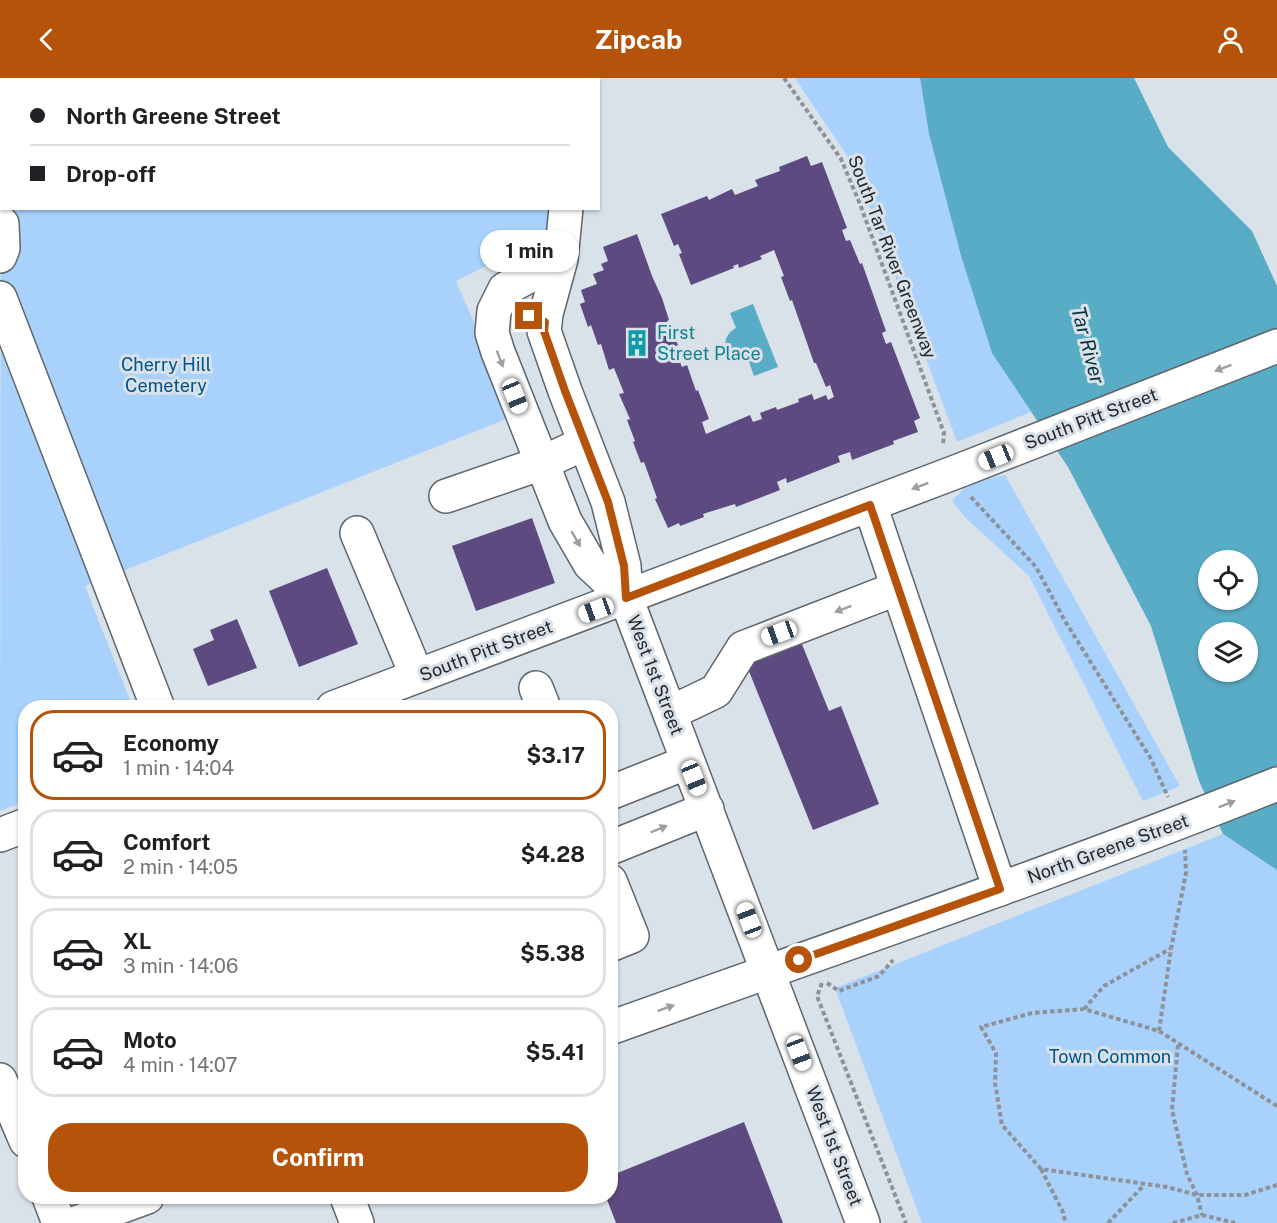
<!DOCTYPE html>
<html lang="en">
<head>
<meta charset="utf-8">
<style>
  body { margin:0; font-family:"Public Sans",sans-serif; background:#f6f6f6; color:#202124; height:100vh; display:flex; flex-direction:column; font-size:22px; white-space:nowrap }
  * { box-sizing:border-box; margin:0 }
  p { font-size:20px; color:#757577 }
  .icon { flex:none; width:33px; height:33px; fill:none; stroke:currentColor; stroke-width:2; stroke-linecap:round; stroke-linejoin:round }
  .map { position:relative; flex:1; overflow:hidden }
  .drawer { position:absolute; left:18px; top:622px; width:600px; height:504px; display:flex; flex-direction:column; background:#fff; border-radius:24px; box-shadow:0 2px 4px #0004 }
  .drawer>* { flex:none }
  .banner { position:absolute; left:0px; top:0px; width:600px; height:132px; box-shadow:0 2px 4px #0004; display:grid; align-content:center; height:132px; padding:0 30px; background:#fff }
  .tools { position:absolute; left:1198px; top:472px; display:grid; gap:12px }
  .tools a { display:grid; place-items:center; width:60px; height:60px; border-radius:50%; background:#fff; box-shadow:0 2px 4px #0004; font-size:30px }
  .end { position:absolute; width:27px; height:27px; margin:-14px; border:8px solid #b45309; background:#fff; box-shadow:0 0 0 3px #fff }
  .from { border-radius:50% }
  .bubble { position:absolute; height:42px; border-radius:21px; background:#fff; box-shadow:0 2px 4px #0004; font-size:20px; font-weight:700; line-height:42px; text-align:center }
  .car { position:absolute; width:18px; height:36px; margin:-18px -9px; border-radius:8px; box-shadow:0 0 4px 2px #0007; background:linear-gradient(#fff 24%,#345 0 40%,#fff 0 76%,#345 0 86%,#fff 0) }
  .banner b { display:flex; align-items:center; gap:21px; height:57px; font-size:22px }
  .banner b+b { border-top:2px solid #e0e0e0 }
  .banner i { width:15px; height:15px; background:#202124 }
  ul { padding:10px 0 0; list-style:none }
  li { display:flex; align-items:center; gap:18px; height:90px; margin:0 12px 9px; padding:0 18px; border:3px solid #e0e0e0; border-radius:24px }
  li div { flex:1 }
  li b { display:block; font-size:22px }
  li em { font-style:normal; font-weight:700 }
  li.active { border-color:#b45309 }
  li>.icon { width:54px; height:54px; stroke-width:1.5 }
  .cta { display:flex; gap:12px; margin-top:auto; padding:12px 30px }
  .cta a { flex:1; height:69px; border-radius:24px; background:#b45309; color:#fff; font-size:24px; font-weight:700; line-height:69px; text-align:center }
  header { display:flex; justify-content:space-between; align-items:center; height:78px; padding:0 30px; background:#b45309; color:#fff; font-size:27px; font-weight:700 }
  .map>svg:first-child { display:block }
</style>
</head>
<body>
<header><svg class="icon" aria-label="back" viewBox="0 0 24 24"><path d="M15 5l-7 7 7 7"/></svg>Zipcab<svg class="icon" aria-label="person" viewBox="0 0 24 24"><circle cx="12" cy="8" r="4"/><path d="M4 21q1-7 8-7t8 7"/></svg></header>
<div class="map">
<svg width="1277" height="1145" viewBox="0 0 1277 1145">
  <rect width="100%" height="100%" fill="#d9e1e9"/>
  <path fill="#a8d2fc" d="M46,0h508l-511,2z
    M795,0h125l9,56 32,122 31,97 39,59 -74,30 -103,-276z
    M1,19l1,111 549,1v24l-95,48 58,135 -429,170 48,122h-107l-1,93 -25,10z
    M1005,397l175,311 -37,15 -114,-225 -62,-57 -15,-18 18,-19z
    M1223,756l54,36v353h-355l-87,-235z"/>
  <path fill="#59acc6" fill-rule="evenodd" d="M920,0h214l34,69 84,84 25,55v584l-54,-36 -24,-53 -48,-155 -83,-159 -76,-114 -31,-97 -32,-122zM1209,483h39v39h-39zM1209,555h39v39h-39z
    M753,226l25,63 -24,9 -6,-17c-21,6 -32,-21 -12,-31l-6,-15z"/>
  <path fill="#5d4a81" d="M807,78l4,10 11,-4 25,66 -5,2 4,11 4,-1 10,24 2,-1 24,68 -4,2 4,11 5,-2 29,76 -6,3 4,11 -25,9 1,3 -42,16 -2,-8 -12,4 2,6 -53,21 -1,-5 -9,4 3,8 -44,17 -1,-3 -29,9 -3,1 1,3 -24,9 -1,-3 -11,5 -13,-29 2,-1 -13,-36 -3,1 -8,-21 2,-1 -8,-21 3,-1 -11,-25 5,-1 -10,-25 -5,2 -8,-26 -3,1 -7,-20 -3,2 -8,-23 5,-2 -4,-12 16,-6 -4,-10 11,-4 -3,-6 7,-3 -5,-14 34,-13 15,42 10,22 7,22 -2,1 11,24 -4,2 8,20 5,-2 9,26 2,-1 11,29 -7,3 4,12 44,-19 3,7 9,-3 -2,-6 16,-6 1,3 22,-8 -1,-3 14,-5 2,6 12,-5 2,5 6,-3 -4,-12 -4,2 -10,-24h-2l-22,-63 -2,1 -9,-24 3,-1 -10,-26 -14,6 2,3 -23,9 -1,-4 -5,2 1,2 -43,17 -12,-31 3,-1 -4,-9 -4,2 -13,-32 46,-18 2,4 23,-11 3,6 23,-9 -3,-6 25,-9 -1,-4z
    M532,440l23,65 -79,28 -24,-65z
    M327,490l31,76 -59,23 -30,-76z
    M237,541l20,49 -49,18 -15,-37 21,-9 -4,-10z
    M797,554l32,79 12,-5 38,98 -66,26 -71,-176z
    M744,1044l39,101h-167l-10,-26h4v-21z"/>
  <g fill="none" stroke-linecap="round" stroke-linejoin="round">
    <defs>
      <path id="minor" d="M570,2v-2
        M566,130l-5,51 -15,55 -2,17 21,60 43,111 16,64 2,32 237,625
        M0,144l2,2 1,24 -3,8
        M561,181l-16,11 -16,6 -24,13 -11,22 -2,22 6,19 67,169 25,43 36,34
        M0,220l158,410
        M446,418l96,-33 43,-20
        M870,427l130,384
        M357,455l60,143
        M536,610l8,20
        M670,635l46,-22 27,-43 155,-60
        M610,715l78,-31
        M610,770l97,-39
        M610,803l22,55 -22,9
        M0,1002l26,61
        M49,1119l10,26
        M347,1119l10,26"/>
      <path id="major" d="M333,630l628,-238 316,-124
        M0,757l26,-10
        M610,950c223,-80 447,-156 667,-244
        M76,1145l71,-26"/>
    </defs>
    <use href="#minor" stroke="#5e656c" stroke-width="36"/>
    <use href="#major" stroke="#5e656c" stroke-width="36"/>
    <path stroke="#8d9298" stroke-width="4" stroke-dasharray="4.5 3" stroke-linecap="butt" d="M784,0l57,81 19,45 84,229 -1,12
      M971,419l65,70 29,54 86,138 17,38
      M822,905l-5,13 89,227
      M827,905l12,8 40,-15 14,-16
      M1084,931l20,-23 66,-37
      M1159,953l12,-82 15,-76 -1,-23
      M1178,967l-6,65 15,64 10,21 5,20
      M1277,1028l-118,-75 -75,-22 -52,4 -51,14 15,26 -1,30 7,42 39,44 126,18 30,8h48l32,-10
      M1041,1091l23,45 1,9
      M1108,1145l36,-38
      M1173,1145l29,-8 33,8"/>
    <use href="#minor" stroke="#fff" stroke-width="33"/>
    <use href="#major" stroke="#fff" stroke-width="33"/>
  </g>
  <defs><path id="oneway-solid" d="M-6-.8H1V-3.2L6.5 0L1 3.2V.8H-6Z" transform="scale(1.5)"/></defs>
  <g fill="#9d9e9f">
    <use href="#oneway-solid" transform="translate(500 281) rotate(69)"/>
    <use href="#oneway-solid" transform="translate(1223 290) rotate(159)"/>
    <use href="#oneway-solid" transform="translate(920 408) rotate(159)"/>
    <use href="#oneway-solid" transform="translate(576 461) rotate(60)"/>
    <use href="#oneway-solid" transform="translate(843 531) rotate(159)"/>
    <use href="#oneway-solid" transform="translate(1227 726) rotate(-22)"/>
    <use href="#oneway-solid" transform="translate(659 751) rotate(-22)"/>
    <use href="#oneway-solid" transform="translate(666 930) rotate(-20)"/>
  </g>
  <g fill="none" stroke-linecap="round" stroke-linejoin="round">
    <path stroke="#b45309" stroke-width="8" d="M529,238l16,6 -1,9 21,60 43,111 16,64 2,32 244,-93 130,384 -201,71"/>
  </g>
  <defs>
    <symbol id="building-bare" viewBox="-9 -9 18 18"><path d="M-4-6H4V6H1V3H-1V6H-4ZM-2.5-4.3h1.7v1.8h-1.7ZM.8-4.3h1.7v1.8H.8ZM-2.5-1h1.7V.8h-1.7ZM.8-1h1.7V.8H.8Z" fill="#0f9aa8" stroke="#d9e1e9" stroke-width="2.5" paint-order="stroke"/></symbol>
  </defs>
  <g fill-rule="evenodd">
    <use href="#building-bare" x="618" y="246" width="38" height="38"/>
  </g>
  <g text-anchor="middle" stroke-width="6" stroke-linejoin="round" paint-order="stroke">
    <g font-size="18" fill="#25272a" stroke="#d9e1e9">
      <text transform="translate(892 179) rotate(69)" y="6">South Tar River Greenway</text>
      <text transform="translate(1091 341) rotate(-21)" y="6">South Pitt Street</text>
      <text transform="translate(486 573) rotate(-21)" y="6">South Pitt Street</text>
      <text transform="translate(655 597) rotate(69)" y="6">West 1st Street</text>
      <text transform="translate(1108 771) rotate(-20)" y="6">North Greene Street</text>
      <text transform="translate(834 1068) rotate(69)" y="6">West 1st Street</text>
    </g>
    <g font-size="18" fill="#0d838f" stroke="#d9e1e9" text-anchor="start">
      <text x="657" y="261">First<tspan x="657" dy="21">Street Place</tspan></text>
    </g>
    <g font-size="18" fill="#00538f" stroke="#d9e1e9">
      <text x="166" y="293">Cherry Hill<tspan x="166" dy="21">Cemetery</tspan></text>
      <text x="1110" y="985">Town Common</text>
    </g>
    <g font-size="20" font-style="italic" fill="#08313c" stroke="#d9e1e9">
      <text transform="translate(1088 267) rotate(75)" y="7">Tar River</text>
    </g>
  </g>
</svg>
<div class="tools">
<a><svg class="icon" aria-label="locate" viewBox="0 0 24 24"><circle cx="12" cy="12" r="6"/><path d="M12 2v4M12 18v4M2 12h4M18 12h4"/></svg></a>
<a><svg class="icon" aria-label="layers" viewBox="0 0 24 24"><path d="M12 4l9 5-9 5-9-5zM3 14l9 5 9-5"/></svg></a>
</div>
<i class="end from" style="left:799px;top:882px"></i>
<i class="end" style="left:529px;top:238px"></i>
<div class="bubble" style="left:480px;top:152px;width:99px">1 min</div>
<i class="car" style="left:515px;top:318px;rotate:158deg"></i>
<i class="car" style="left:996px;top:379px;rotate:248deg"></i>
<i class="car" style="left:596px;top:532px;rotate:250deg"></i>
<i class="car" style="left:779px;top:555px;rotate:250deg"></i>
<i class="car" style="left:694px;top:700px;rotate:158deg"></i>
<i class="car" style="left:749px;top:842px;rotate:339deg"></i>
<i class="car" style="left:799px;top:975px;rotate:159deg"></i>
<div class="banner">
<b><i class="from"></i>North Greene Street</b>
<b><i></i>Drop-off</b>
</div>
<section class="drawer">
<ul>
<li class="active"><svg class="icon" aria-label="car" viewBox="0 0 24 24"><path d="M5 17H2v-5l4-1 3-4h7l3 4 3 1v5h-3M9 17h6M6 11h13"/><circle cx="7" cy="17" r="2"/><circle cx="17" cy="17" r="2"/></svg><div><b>Economy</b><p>1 min · 14:04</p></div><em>$3.17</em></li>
<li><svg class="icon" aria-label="car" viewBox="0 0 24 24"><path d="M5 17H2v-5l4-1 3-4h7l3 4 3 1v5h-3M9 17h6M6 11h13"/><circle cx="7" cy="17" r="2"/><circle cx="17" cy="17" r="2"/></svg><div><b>Comfort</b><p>2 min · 14:05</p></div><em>$4.28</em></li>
<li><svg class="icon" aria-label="car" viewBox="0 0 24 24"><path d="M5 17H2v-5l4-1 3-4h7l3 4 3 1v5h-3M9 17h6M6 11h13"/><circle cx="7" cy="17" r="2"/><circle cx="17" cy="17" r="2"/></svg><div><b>XL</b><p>3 min · 14:06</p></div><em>$5.38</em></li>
<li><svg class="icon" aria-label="car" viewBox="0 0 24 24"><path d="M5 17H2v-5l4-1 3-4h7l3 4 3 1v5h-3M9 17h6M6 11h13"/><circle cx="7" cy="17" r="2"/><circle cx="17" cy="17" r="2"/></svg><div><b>Moto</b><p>4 min · 14:07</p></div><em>$5.41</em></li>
</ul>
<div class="cta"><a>Confirm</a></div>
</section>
</div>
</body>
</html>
